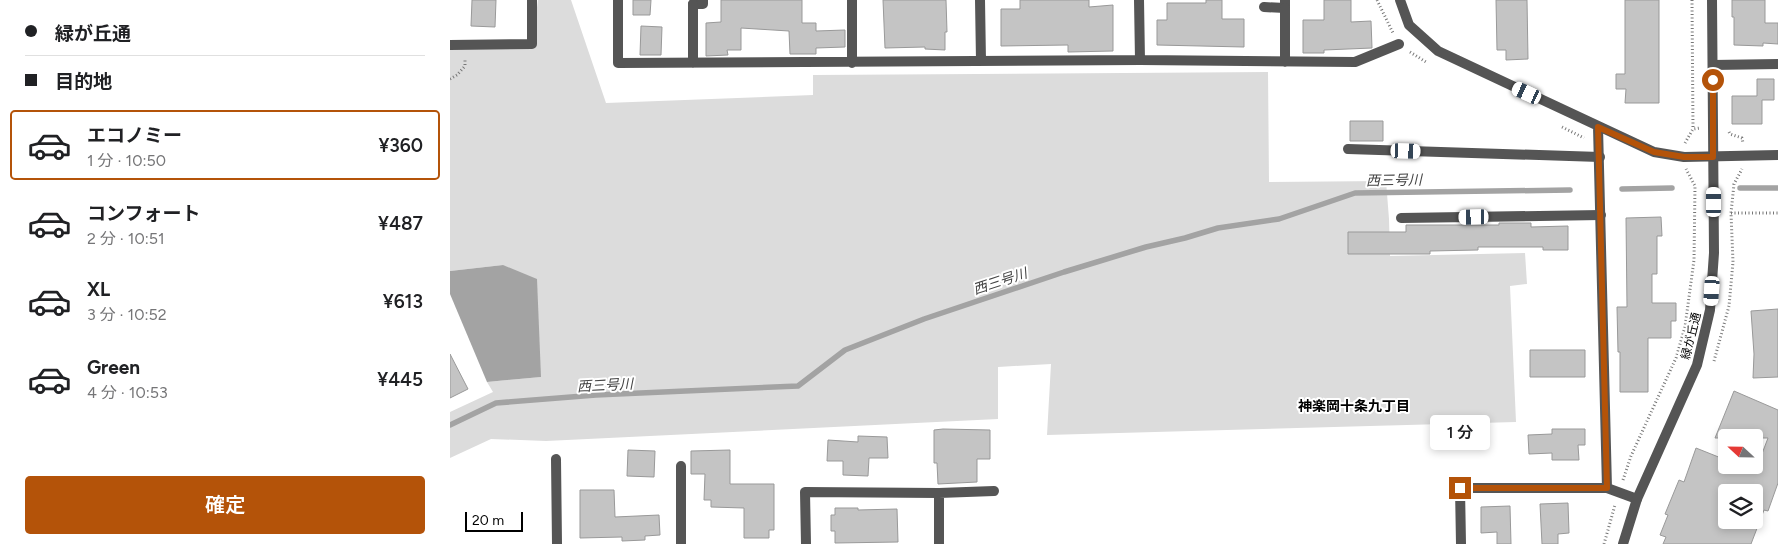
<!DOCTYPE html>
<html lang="ja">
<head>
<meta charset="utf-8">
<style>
  body { margin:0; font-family:Figtree,"Noto Sans JP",sans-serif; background:#f6f6f6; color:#202124; height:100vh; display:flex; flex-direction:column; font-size:19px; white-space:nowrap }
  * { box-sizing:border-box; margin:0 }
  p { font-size:16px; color:#757577 }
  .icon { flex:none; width:28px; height:28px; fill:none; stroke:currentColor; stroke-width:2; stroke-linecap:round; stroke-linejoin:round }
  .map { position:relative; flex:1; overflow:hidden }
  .details { display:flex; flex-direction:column; background:#fff; width:450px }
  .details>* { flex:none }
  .top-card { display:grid; align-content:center; height:110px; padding:0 25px; background:#fff }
  .needle { width:32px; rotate:292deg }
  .buttons { position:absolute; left:1268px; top:429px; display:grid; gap:10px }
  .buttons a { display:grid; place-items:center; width:45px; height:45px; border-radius:5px; background:#fff; box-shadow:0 2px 8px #0003; font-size:25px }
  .scale { position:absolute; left:15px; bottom:12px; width:58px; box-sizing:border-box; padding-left:5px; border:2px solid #000; border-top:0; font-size:14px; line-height:18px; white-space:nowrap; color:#000; -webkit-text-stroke:4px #fff; paint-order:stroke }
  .end { position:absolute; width:22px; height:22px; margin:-11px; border:6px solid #b45309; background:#fff; box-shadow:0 0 0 2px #fff }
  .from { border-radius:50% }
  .bubble { position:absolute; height:35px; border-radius:5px; background:#fff; box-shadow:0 2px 8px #0003; font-size:16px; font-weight:600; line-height:35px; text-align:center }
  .car { position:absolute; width:15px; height:30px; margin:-15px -8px; border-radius:6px; box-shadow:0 0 4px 1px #0007; background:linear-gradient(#fff 24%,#345 0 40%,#fff 0 76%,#345 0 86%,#fff 0) }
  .top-card b { display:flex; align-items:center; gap:18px; height:48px; font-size:19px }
  .top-card b+b { border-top:1px solid #e0e0e0 }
  .top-card i { width:12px; height:12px; background:#202124 }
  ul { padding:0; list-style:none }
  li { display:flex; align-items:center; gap:15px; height:70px; margin:0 10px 8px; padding:0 15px; border:2px solid transparent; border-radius:5px }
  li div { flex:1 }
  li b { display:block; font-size:19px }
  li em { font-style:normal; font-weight:600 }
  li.on { border-color:#b45309 }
  li>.icon { width:45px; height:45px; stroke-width:1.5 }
  .primary-button { display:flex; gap:10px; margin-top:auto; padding:10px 25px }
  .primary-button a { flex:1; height:58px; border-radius:5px; background:#b45309; color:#fff; font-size:20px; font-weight:600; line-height:58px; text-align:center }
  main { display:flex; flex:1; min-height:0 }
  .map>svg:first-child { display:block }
</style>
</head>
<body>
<main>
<section class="details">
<div class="top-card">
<b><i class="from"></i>緑が丘通</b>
<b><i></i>目的地</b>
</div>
<ul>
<li class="on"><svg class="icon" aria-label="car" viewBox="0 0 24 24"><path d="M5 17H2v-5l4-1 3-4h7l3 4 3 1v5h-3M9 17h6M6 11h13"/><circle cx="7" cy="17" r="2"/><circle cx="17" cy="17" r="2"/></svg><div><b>エコノミー</b><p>1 分 · 10:50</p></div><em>¥360</em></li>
<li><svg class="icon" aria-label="car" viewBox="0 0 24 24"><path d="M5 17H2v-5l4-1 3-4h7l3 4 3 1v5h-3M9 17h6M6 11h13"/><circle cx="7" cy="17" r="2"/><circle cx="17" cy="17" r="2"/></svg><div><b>コンフォート</b><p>2 分 · 10:51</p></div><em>¥487</em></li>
<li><svg class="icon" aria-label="car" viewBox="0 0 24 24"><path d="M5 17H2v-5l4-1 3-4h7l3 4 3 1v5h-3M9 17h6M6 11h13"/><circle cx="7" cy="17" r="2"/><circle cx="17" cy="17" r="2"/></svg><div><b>XL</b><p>3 分 · 10:52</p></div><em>¥613</em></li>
<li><svg class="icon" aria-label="car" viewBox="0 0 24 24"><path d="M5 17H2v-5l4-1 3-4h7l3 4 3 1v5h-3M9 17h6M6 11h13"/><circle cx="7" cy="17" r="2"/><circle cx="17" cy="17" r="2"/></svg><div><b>Green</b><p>4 分 · 10:53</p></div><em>¥445</em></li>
</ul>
<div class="primary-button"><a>確定</a></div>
</section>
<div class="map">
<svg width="1328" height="544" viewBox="0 0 1328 544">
  <rect width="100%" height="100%" fill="#fff"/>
  <path fill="#dcdcdc" d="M88,0h33l35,103 207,-8v-20l455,-3 1,110 117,-1 3,38 1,37 135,-3 2,31 -17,2 6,136 -469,13 4,-71 -53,3v52l-452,22 -55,-2 -41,19v-46l43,-20 -6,-10 54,-5 -38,-112 -53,6v-226l82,-1z"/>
  <path fill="#a3a3a3" d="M53,265l34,14 4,98 -54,5 -37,-88v-23z"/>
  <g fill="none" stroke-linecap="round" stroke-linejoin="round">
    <path stroke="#a3a3a3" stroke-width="5.5" d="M1290,188h38
      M1172,189l50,-1
      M0,425l46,-22 100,-8 202,-9 47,-36 79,-31 140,-47 82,-25 39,-9 33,-10 61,-9 76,-26 215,-3"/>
  </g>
  <path fill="#c4c4c4" stroke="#999" fill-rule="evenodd" d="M22,0h24l-1,27 -24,-1z
    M183,0h18l-1,15h-17z
    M271,0h81v23h14v8l29,-1v17l-29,1v6h-26l-1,-23 -48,-3v22h-14l1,5 -22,1v-33l15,-1z
    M433,0h63l1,32h-2v18l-20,-1v-2l-40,1z
    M570,0h69v7l24,-2v46l-45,1v-7l-67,1v-37h19z
    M756,0h16v19h22v28l-87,-2v-25h10v-17h39z
    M874,0h27v22l20,-1 1,27 -48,2v3h-21v-33h21z
    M1046,0h31l1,59 -22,1v-10h-9z
    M1175,0h34v103h-34l1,-14h-10v-15h9z
    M1282,0h33v23h13v21l-15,-1v3l-29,-1v-28h-2z
    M191,26l21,1 -1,28h-21z
    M1307,79h17v21h-12v24h-30v-28h25z
    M900,121h33v20h-33z
    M1211,217l1,19h-5v38h-5v29h24v18h-5v17h-23v54h-28v-40h-2l-1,-45h10l-1,-89z
    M1049,223h32v4l37,-1v24h-25v-3h-65v3l-48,1v3h-82v-22h58v-7h93z
    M1328,309v68l-25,1 1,-24 -3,-43z
    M1080,350h55v27h-55z
    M0,354l18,35 -18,9z
    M1284,391l44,19v73l-10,28 -4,-1 -13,34h-88l3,-7 -6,-2 8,-20 -3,-1 14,-34 5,2 12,-34 30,12v5h11l18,7 13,-34h-53zM1276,492h28v28h-28z
    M493,429l47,1v29h-13v23l-39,2 -1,-21h-3v-33z
    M1102,429h33v16h-7l1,15h-27v-7l-23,1 -1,-19 24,-1z
    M408,436l29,1 1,21h-19l-1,18 -25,-1v-14h-16l1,-21 30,2z
    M178,450l27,1 -1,26 -27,-1z
    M280,450v34h44v46h-5v8h-25v-30l-33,-1v-7h-7l1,-26h-14v-23z
    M130,490h34l1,27 44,-2 1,20 -15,1v4l-23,1v-4l-42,1z
    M1118,503l1,30 -11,1v10h-16l-2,-40z
    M1060,506l1,38h-14v-12l-16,1v-26z
    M385,508h23v2l39,-1 1,33 -63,1v-12h-4v-16h4z"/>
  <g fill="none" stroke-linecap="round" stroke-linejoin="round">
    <path stroke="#777" stroke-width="3" stroke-dasharray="1 2.5" stroke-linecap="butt" d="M927,0l16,33
      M1242,0l1,129
      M960,52l16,10
      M0,79l7,-4 8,-9v-8
      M1112,127l22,11
      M1279,132l1,2 12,4 1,5
      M1235,143l8,-14 7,-1
      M1281,213h47
      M1264,361l15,-55 4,-44 -2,-49 3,-29 8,-15
      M1173,480l8,-24 45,-98 9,-31 9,-67 1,-74 -9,-17
      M1154,544l11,-39"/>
    <path stroke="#555" stroke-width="10" d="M243,4h10v-4
      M814,7l21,1v-8
      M1263,65l65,-1
      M898,149l252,8
      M951,218l200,-3"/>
    <path stroke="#555" stroke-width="10" d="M168,0v63l522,-3 215,2 44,-18
      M402,0v63
      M530,0l1,61
      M689,0l1,60
      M835,62v-54
      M243,63v-59"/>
    <path stroke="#555" stroke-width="10" d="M950,0l9,25 29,26 216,101 30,5 94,-2
      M0,45l82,-1v-44
      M1148,127l9,361 30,11
      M106,459l1,85
      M231,466v78
      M489,493v51
      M356,544l-1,-52 134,1 55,-2
      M1011,544l-1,-56h147"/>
    <path stroke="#555" stroke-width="10" d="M1173,544l14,-45 60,-134 13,-55 4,-57 -2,-253"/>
  </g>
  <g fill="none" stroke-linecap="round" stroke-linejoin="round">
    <path stroke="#b45309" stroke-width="6" d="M1010,488h147l-9,-361 56,25 30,5h29v-77"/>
  </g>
  <g text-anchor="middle" stroke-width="4" stroke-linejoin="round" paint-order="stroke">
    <g font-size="12" fill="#000" stroke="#fff">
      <text transform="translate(1241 336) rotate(-76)" y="4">緑が丘通</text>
    </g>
    <g font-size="14" font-style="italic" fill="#444" stroke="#fff">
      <text transform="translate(944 180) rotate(-1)" y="5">西三号川</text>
      <text transform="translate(550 281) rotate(-18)" y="5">西三号川</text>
      <text transform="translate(155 385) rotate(-3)" y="5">西三号川</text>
    </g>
    <g font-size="14" font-weight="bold" fill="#000" stroke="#fff">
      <text x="904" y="411">神楽岡十条九丁目</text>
    </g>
  </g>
</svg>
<div class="buttons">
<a><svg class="needle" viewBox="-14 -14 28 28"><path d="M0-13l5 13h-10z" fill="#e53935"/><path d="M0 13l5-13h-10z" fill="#757577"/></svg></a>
<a><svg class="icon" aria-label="layers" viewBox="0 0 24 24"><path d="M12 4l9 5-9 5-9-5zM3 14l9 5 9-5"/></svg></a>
</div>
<div class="scale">20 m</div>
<i class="end from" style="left:1263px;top:80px"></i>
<i class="end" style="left:1010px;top:488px"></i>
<div class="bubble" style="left:980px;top:415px;width:60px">1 分</div>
<i class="car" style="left:1077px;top:93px;rotate:295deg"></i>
<i class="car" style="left:956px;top:151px;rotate:92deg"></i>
<i class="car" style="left:1264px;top:202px;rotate:0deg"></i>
<i class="car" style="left:1024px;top:217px;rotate:269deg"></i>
<i class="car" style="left:1262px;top:291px;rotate:184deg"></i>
</div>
</main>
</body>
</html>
